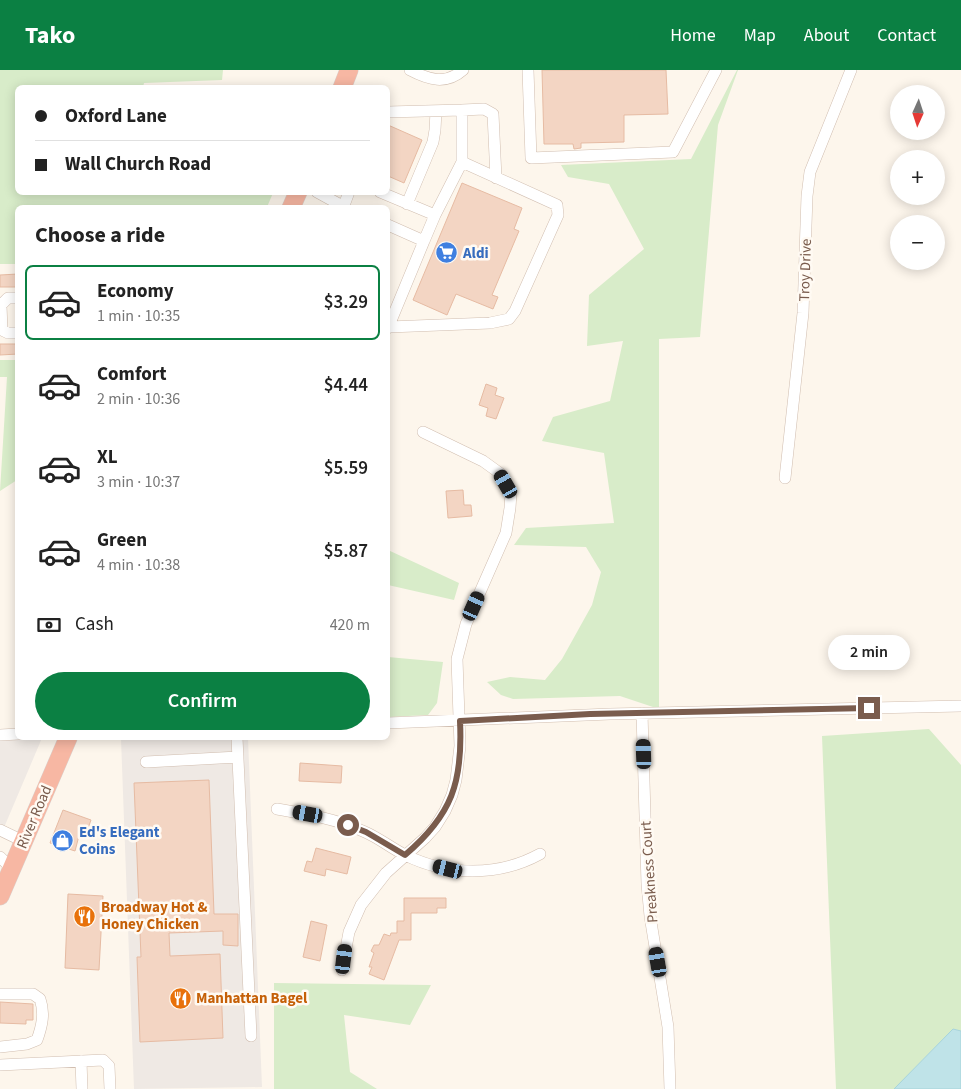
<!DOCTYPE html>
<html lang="en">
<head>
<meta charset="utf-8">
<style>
  body { margin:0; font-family:"Source Sans 3",sans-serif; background:#f2f2f2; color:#222; height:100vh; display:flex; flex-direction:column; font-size:19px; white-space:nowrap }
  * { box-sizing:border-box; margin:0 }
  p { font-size:16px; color:#767676 }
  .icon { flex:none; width:28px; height:28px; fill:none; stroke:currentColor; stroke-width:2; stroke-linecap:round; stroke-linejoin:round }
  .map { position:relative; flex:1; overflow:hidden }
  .panel { position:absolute; left:15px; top:135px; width:375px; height:535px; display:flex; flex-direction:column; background:#fff; border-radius:8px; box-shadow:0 2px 12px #0003 }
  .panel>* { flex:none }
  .hud { position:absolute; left:15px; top:15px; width:375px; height:110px; border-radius:8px; box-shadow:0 2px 12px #0003; display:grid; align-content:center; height:110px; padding:0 20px; background:#fff }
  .needle { width:32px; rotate:183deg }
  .buttons { position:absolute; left:890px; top:15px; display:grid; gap:10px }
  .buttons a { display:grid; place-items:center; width:55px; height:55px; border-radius:50%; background:#fff; box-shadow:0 2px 12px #0003; font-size:25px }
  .end { position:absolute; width:22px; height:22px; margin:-11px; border:6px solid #7a5c4d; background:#fff; box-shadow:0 0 0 2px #fff }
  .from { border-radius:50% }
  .bubble { position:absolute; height:35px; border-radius:18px; background:#fff; box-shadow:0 2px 12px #0003; font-size:16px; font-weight:600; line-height:35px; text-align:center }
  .car { position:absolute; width:15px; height:30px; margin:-15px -8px; border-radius:6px; box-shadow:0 0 4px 1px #0007; background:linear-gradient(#222 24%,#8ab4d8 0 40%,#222 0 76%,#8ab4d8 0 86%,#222 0) }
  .hud b { display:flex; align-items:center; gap:18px; height:48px; font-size:19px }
  .hud b+b { border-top:1px solid #e0e0e0 }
  .hud i { width:12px; height:12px; background:#222 }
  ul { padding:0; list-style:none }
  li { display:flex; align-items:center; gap:15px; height:75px; margin:0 10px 8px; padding:0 10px; border:2px solid transparent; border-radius:8px }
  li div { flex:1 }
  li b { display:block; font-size:19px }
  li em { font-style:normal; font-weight:600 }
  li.active { border-color:#0b8043 }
  li>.icon { width:45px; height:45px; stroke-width:1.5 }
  h2 { padding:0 20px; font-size:22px; line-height:60px }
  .pay { display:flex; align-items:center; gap:12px; height:55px; padding:0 20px; font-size:19px }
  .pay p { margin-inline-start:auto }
  .action { display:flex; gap:10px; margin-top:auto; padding:10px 20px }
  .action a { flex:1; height:58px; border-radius:30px; background:#0b8043; color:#fff; font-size:20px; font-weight:600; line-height:58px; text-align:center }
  header { display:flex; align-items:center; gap:30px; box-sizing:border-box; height:70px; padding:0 25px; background:#0b8043; color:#fff }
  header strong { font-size:24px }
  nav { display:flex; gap:28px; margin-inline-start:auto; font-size:18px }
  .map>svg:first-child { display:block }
</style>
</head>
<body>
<header>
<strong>Tako</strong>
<nav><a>Home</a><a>Map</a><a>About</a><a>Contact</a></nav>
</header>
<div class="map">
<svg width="961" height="1019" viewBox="0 0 961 1019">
  <rect width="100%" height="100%" fill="#fdf6ec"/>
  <path fill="#efe9e4" d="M0,660l18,8h24l-42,99z
    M171,668h77l14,349 -128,2 -13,-350z"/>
  <path fill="#d8ecc9" d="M0,0h223l-1,10 -78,3 -1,4 -125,1v104l255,1 -6,14 -249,1 -1,56h-17z
    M737,0h1l-20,55 -18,212 -41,2v370l-39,-13 -107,3 -12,-4 -14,-13 23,-5 35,3 17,-21 30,-54 9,-33 -15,-25 -72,-2 12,-17 88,-5 -10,-70 -62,-12 11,-24 57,-16 13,-60 -36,5 2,-51 55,-46 -35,-65 -41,-7 -7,-12 130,-6z
    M0,290h18l-1,120 -17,11 7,-114h-7z
    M388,480l71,33 -5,17 -66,-15z
    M388,587l55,5 -6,41 -9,12 -40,2z
    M929,659l32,36v266l-8,-2 -59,60h-58l-14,-353z
    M274,913l157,2 -21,40 -66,-10 6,57 27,17h-103z"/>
  <path fill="#bfe3e8" stroke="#a5d3da" d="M953,959l8,2v58h-67z"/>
  <path fill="#f3d5c3" stroke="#e6bba3" d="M542,0h124l2,44 -44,1v27l-43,1v5l-7,1 -1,-5h-29z
    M388,55l34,15 -18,43 -16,-7z
    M462,113l60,25 -8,21 5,2 -27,64 6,2 -5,12 -37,-15 -9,21 -34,-15z
    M18,204v13h-18v-12z
    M0,274h18v10l-18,1z
    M486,314l11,4 -2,7 9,3 -8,21 -10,-3 2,-8 -9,-3z
    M463,420l1,15h7l1,11 -24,2 -2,-27z
    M300,693l42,3 -1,17 -42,-2z
    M209,710l5,134h24v32l-15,-1v-14l-54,2 1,23 50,-2 3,84 -83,4 -3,-85h4l-7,-174z
    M63,740l28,10 -4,11 -6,-3 -6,23 -25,-8z
    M316,778l35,9 -4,17 -21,-5 -1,7 -21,-5 3,-10 5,1z
    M68,824l35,2 -4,74 -34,-2z
    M404,828h42v10h-9v5h-26v27h-12l-15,40 -15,-6 3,-7h-3l5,-14 -3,-2 3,-6h5l5,-11 6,2 1,-3h6v-12h7z
    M311,851l16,4 -7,36 -17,-4z
    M0,932l33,2v16h-7v4l-26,-1z"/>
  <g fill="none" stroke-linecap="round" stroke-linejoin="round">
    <defs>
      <path id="minor" d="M410,0c19,10 36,15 53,0
        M528,0l3,88 142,-6 43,-82
        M462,40l22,-1 9,5 3,64
        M388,42l74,-2v52l95,43 1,10 -43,96 -6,8 -19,4 -101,4
        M317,122l29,16
        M380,122l55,23 27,-53
        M407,134l26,-62 2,-12 1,-19
        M343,138l6,-16
        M388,155l36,16 -36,87
        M424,171l11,-26
        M18,228h-10l-7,7 1,25 6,3h10
        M785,408l18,-165 4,-117 3,-24 41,-102
        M642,643l5,171 3,32 18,111 2,62
        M388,653l222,-9 351,-8
        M0,665l18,-1
        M237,668l14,298
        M146,692l92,-5
        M277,739c30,5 60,10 88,23 14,6 26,16 40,23 43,21 93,22 135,-1
        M0,760l23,11
        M0,787l12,12
        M342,900l7,-38 12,-27 25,-32 39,-35 10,-11 10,-16 7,-16 4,-15 4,-34 -3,-87 9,-35 40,-91 4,-25 1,-15 -10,-19 -18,-13 -60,-29
        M0,924h33l7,5c5,14 2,27 -3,41l-10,4 -27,3
        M81,991l1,28
        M0,995l103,-5 6,6 1,23"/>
      <path id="highway" d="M342,18l7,-18
        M291,138l7,-16
        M0,826l68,-158"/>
    </defs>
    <use href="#minor" stroke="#d1beb0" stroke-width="12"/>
    <use href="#highway" stroke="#dad1cd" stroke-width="19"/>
    <use href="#minor" stroke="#fff" stroke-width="11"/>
    <use href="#highway" stroke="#f7b7a3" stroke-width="18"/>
  </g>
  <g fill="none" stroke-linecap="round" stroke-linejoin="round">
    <path stroke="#7a5c4d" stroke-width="6" d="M348,755l18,7 39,23c47,-40 58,-73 55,-134l130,-7 279,-6"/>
  </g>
  <defs>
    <symbol id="supermarket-disc" viewBox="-11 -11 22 22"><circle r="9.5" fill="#3f7fe0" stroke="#fffaf3"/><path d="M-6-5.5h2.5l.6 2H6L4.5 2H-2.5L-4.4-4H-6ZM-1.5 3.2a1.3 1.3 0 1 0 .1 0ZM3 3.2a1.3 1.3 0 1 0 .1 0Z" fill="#fff"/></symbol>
    <symbol id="shop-disc" viewBox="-11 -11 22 22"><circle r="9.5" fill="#3f7fe0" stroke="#fffaf3"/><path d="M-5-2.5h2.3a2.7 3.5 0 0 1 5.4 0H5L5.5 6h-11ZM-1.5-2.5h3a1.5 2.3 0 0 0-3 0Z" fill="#fff"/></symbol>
    <symbol id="restaurant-disc" viewBox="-11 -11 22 22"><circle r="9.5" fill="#e8710a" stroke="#fffaf3"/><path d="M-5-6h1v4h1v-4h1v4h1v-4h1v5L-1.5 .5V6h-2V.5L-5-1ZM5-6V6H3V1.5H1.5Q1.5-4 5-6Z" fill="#fff"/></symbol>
  </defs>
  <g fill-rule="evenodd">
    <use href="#supermarket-disc" x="434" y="170" width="25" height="25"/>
    <use href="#shop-disc" x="50" y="758" width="25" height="25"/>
    <use href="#restaurant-disc" x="72" y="834" width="25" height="25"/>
    <use href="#restaurant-disc" x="168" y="916" width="25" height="25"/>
  </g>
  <g text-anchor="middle" stroke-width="5" stroke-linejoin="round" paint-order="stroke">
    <g font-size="15" font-weight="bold" fill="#366cbe" stroke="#fffaf3" text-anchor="start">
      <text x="463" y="188">Aldi</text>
      <text x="79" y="767">Ed's Elegant<tspan x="79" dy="17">Coins</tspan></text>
    </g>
    <g font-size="15" fill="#7a5c4d" stroke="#fffaf3">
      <text transform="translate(805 200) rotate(-88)" y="5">Troy Drive</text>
      <text transform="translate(34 747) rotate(-67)" y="5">River Road</text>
      <text transform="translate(649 802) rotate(-94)" y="5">Preakness Court</text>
    </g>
    <g font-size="15" font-weight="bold" fill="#c56008" stroke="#fffaf3" text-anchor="start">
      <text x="101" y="842">Broadway Hot &amp;<tspan x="101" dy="17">Honey Chicken</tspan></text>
      <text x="196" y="933">Manhattan Bagel</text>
    </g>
  </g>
</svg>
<div class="buttons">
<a><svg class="needle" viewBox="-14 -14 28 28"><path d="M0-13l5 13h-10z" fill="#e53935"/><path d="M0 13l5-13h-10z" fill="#767676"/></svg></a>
<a>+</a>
<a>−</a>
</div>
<i class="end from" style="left:348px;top:755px"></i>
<i class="end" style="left:869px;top:638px"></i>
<div class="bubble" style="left:828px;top:565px;width:82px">2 min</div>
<i class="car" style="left:506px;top:414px;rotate:330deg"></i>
<i class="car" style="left:474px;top:536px;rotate:24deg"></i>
<i class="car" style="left:644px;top:684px;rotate:358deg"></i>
<i class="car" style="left:308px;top:744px;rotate:280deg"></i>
<i class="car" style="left:448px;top:799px;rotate:284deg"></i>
<i class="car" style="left:344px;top:889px;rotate:7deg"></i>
<i class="car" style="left:658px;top:892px;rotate:350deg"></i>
<div class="hud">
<b><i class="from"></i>Oxford Lane</b>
<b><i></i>Wall Church Road</b>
</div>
<section class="panel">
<h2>Choose a ride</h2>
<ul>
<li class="active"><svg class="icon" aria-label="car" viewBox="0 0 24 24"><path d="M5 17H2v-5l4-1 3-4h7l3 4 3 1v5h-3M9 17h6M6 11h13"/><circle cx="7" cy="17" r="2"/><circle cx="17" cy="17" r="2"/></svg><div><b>Economy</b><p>1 min · 10:35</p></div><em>$3.29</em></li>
<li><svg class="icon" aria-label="car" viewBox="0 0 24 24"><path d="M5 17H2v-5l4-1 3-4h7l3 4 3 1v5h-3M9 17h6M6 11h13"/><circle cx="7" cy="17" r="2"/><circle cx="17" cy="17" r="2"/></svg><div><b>Comfort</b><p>2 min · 10:36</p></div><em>$4.44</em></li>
<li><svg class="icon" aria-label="car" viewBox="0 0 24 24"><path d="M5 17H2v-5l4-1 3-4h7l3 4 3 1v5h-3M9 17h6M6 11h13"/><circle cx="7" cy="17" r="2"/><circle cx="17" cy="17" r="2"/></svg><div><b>XL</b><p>3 min · 10:37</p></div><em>$5.59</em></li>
<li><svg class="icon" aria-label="car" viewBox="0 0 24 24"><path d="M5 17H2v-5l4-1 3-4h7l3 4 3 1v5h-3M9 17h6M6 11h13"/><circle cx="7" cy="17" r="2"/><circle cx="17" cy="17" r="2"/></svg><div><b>Green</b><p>4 min · 10:38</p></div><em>$5.87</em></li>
</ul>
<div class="pay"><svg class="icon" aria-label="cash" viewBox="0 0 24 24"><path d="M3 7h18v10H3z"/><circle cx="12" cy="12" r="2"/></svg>Cash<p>420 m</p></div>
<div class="action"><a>Confirm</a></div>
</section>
</div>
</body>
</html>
